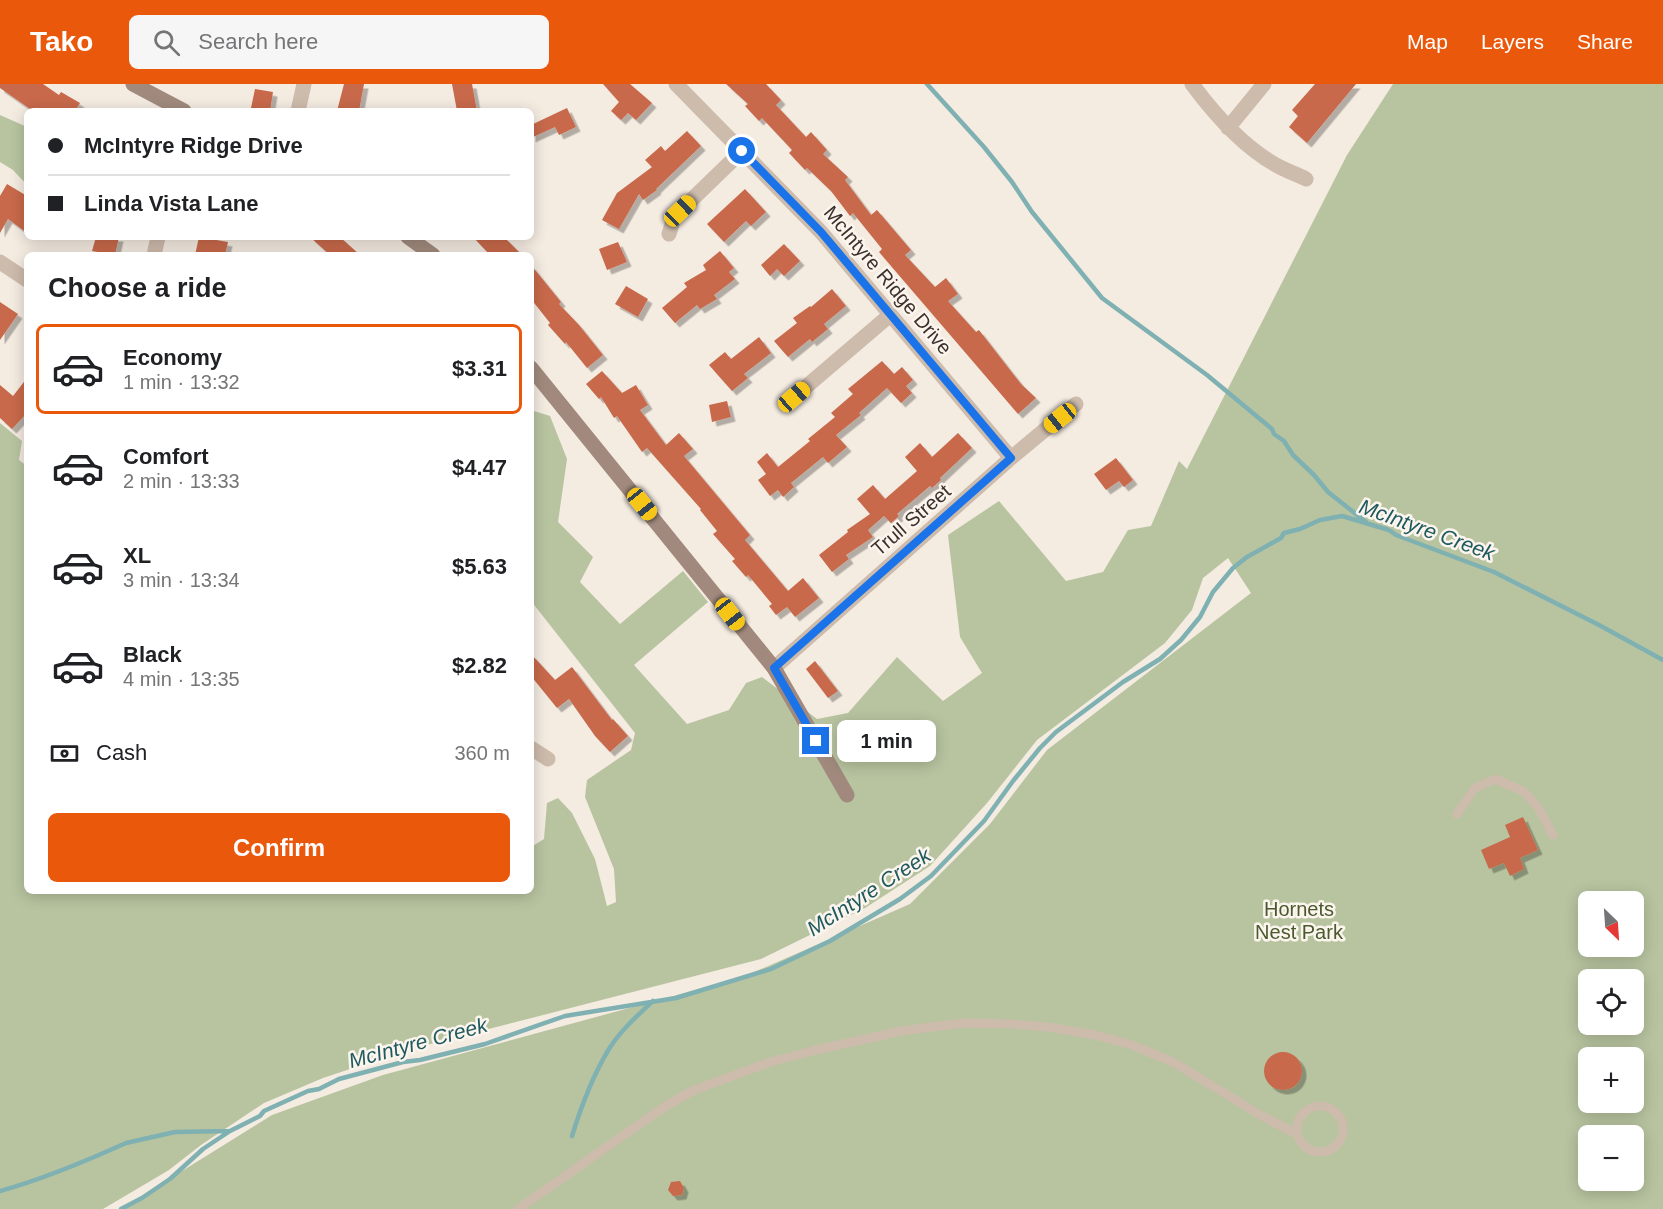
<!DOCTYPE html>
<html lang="en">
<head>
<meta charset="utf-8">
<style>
  body { margin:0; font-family:Arial,sans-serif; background:#f6f6f6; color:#202124; height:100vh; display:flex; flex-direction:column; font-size:22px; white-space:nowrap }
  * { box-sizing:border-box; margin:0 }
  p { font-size:20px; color:#757577 }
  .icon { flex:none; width:33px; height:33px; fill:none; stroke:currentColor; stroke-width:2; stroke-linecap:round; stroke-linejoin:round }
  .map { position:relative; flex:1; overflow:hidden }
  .drawer { position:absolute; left:24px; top:168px; width:510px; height:642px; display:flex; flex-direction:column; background:#fff; border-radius:9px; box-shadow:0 3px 15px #0003 }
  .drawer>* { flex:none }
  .hud { position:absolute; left:24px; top:24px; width:510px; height:132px; border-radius:9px; box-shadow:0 3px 15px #0003; display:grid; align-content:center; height:132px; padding:0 24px; background:#fff }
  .needle { width:39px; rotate:155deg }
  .controls { position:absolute; left:1578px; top:807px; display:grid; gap:12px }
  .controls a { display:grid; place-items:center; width:66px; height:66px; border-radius:9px; background:#fff; box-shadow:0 3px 15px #0003; font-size:30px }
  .end { position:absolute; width:27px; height:27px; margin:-14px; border:8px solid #1a73e8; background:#fff; box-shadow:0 0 0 3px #fff }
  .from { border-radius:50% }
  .bubble { position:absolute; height:42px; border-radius:9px; background:#fff; box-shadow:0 3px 15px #0003; font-size:20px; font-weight:700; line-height:42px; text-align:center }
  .car { position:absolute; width:18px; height:36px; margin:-18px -9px; border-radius:8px; box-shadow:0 0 4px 2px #0007; background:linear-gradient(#f5c518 24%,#345 0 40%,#f5c518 0 76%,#345 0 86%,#f5c518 0) }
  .hud b { display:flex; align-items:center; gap:21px; height:57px; font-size:22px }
  .hud b+b { border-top:2px solid #e0e0e0 }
  .hud i { width:15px; height:15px; background:#202124 }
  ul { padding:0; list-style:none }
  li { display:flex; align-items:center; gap:18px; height:90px; margin:0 12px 9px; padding:0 12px; border:3px solid transparent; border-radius:9px }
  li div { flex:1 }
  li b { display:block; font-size:22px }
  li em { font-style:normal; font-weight:700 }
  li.on { border-color:#ea580c }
  li>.icon { width:54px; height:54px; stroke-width:1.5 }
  h2 { padding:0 24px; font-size:27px; line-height:72px }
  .pay { display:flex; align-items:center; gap:15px; height:66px; padding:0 24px; font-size:22px }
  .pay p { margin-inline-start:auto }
  .primary-button { display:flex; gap:12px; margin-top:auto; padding:12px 24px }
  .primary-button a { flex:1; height:69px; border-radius:9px; background:#ea580c; color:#fff; font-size:24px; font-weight:700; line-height:69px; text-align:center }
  header { display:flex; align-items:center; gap:36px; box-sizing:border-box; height:84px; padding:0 30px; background:#ea580c; color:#fff }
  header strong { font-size:28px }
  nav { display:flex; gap:33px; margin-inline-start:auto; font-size:21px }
  .search { width:420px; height:54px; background:#f6f6f6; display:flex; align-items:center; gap:15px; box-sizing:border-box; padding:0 21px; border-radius:9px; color:#757577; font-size:22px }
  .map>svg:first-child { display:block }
</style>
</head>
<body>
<header>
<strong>Tako</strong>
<div class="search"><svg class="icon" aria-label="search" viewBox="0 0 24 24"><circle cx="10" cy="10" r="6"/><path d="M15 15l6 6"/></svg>Search here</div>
<nav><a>Map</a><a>Layers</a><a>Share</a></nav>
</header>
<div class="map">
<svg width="1663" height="1125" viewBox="0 0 1663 1125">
  <defs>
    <filter id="shadow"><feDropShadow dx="4.5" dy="4.5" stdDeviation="0" flood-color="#0004"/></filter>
  </defs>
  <rect width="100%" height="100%" fill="#f4ebe1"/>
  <path fill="#b8c4a0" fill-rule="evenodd" d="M1393,0h270v1125h-1542l151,-94 111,-40 360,-98 167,-73 80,-80 57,-74 204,-157 -23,-35 -25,20 -11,32 -27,33 -128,97 -50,63 -57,63 -65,42 -104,51 -354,91 -84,28 -59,25 -63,42 -32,25 -66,39h-103v-786l22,18 -3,19 8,6v425h504v-44l13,-8 3,-36 11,-5 14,15 23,46 12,47 9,-4 -2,-33 -29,-72 2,-17 44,-30 4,-17 -104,-132v-191l19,6 17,43 -9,63 35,35 -13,25 40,42 63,-53 25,31 -74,63 53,59 42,-14 17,-27 16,-6 55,42 31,-6 49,-56 46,44 39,-28 -22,-36 -12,-102 51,-34 67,80 37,-9 25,-42 23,-4 28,-65 8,8 160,-314zM1588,818h46v44h-46zM1588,896h46v44h-46zM1588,974h46v44h-46zM1588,1052h46v44h-46z
    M0,31l27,12v58l-14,-15 -13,-8z"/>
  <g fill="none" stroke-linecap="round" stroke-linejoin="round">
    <path stroke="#7fb0b2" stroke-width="4.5" d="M927,0l57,63 28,35 20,30 70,86 105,77 65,54 2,5 10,7 9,14 21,20 14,17 38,30
      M572,1052c9,-29 21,-61 37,-87 11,-18 28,-33 44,-48
      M0,1107c44,-12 84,-29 126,-48l49,-11 55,-1
      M121,1125l21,-11 28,-19 33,-30 27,-18 30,-15 4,-5 44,-20 11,-2 20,-10 64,-17 17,-2 65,-16 80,-28 111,-18 95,-29 59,-28 70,-42 31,-23 53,-55 29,-40 27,-33 16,-16 67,-50 37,-23 21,-19 19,-23 13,-25 20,-24 14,-11 34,-19 3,-5 16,-4 20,-9 22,-4 47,14 7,5 98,37 105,53 64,35"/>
  </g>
  <path fill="#c8694b" filter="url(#shadow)" d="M0,0h43l16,11 2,-3 19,11 -5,8h-42l-33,-23z
    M344,0h20l-5,27h-22z
    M452,0h20l5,27h-20z
    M603,0h27l22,19 -16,17 -8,-7 -7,7 -10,-9 8,-9z
    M726,0h40l15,16 -5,5 30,32 5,-5 16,18 -4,4 25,23 -3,3 26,35 6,-5 34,40 -6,5 30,32 11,-9 12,16 -10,7 28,31 3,-2 42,54 15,14 -18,16 -139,-162 3,-3 -29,-36 -3,3 -19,-25 -24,-23 -2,2 -16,-17 3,-3 -30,-32 -3,3 -14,-15 3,-2z
    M1315,0h41l-49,59 -18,-16 9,-11 -6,-6z
    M255,5l18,3 -3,19 -19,-3z
    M567,24l9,19 -17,8 -4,-8 -24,11v-13z
    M687,47l14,15 -45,43 1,1 -14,10 -4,-6 -20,35 -17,-9 15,-27 35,-26 -7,-7 16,-14 4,5z
    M7,100l20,12v37l-19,-14 -8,14v-37z
    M745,105l21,23 -15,14 -5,-5 -22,21 -17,-18z
    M96,153h23l-4,18 -23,-4z
    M199,153l29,5 -3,13h-30z
    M310,153h30l20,18h-30z
    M473,153h31l18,18h-32z
    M618,158l9,20 -20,8 -8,-21z
    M784,160l16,17 -16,15 -7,-7 -7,7 -9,-11z
    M720,167l14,17 -5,4 6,7 -21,16 3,4 -17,10 -3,-4 -22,18 -13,-15 25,-21 -3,-4 22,-13 -3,-5z
    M531,181l30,37 -2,2 20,21 24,30 -16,13 -21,-26 -1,2 -17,-19 2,-2 -19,-24z
    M626,202l22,13 -10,18 -23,-13z
    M832,205l14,17 -22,18 4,5 -16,13 -2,-3 -22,18 -14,-16 23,-18 -4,-5 17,-12 1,1z
    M0,218l18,12 -18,26z
    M759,253l12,16 -27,21 4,4 -16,13 -23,-26 16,-13 6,7z
    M882,277l12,13 8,-7 11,13 -7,6 6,7 -11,10 -14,-15 -28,25 2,2 -25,20 11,12 -19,16 -5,-6 -32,26 3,4 -11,10 -5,-7 -8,6 -12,-16 8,-6 -9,-12 10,-9 11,14 32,-26 -2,-2 27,-22 -4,-4 22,-19 -5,-5z
    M602,287l20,22 14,-8 12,20 -8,5 26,35 13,-12 14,16 -9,7 66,79 -5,5 43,51 15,-13 16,20 -24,19 -8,-10 -11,8 -7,-9 3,-2 -24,-29 -2,2 -14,-16 3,-2 -22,-25 4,-3 -17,-21 1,-1 -54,-61 -5,4 -25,-36 -3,2 -13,-21 -2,2 -13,-15z
    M27,294v35l-15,16 -12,-11v-33l13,11z
    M727,317l4,16 -19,5 -3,-17z
    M958,349l14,15 -32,30 1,2 -9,8 -2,-2 -33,28 2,2 -8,7 -7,-7 -16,14 5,7 -27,18 3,4 -17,13 -13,-17 29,-23 -1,-2 23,-16 -13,-15 16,-14 12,14 32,-28 -12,-14 15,-14 12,14z
    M1116,374l17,22 -9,7 -5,-6 -13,9 -12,-16z
    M531,570l24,26 17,-13 40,53 1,-1 15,17 -18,16 -15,-16 -26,-37 -12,9 -26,-32z
    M815,577l23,30 -10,7 -22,-29z
    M1523,733l15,33 -18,8 4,11 -14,7 -6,-13 -15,6 -8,-19 29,-13 -5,-12z
    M1264 987a19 19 0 1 1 38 0a19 19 0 1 1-38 0Z
    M680,1097l4,7 -2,7 -9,1 -5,-6 3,-8z"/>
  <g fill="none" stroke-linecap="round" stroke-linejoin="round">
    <path stroke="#cdbbac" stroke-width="9" d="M1457,730l18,-26 20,-9 28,12 15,16 15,28
      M1297 1045a23 23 0 1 1 46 0a23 23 0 1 1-46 0Z
      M518,1125l146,-102 28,-16 78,-29 42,-11 89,-20 62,-8 50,1 35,3 47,8 37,10 41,17 89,54 35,18"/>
    <path stroke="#cdbbac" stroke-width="15" d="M676,0l145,148 190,226
      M1192,0c23,31 50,62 84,81 10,6 21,9 30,14
      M298,27l6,-27
      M1228,44l36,-44
      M669,150l4,-13 7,-10 62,-60
      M154,171l4,-18
      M0,178l27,18
      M794,313l96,-82
      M774,584l237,-210 65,-54
      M531,664l17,11"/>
    <path stroke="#a18a7d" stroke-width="15" d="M133,0l51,27
      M408,153l25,18
      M531,284l243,300 73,127"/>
  </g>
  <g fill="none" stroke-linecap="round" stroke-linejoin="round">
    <path stroke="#1a73e8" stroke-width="8" d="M742,67l79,81 190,226 -237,210 42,73"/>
  </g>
  <g text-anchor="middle" stroke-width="5" stroke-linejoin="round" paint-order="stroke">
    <g font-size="20" fill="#3b302b" stroke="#fbf5ee">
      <text transform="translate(888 196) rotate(50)" y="7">McIntyre Ridge Drive</text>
      <text transform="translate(911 436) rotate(-41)" y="7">Trull Street</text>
    </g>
    <g font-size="20" fill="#4a5a2e" stroke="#fbf5ee">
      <text x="1299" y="832">Hornets<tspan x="1299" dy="23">Nest Park</tspan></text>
    </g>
    <g font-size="21" font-style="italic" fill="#1f5a5e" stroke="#fbf5ee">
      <text transform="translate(1427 446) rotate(20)" y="7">McIntyre Creek</text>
      <text transform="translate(869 808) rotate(-33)" y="7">McIntyre Creek</text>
      <text transform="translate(418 959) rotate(-15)" y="7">McIntyre Creek</text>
    </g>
  </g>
</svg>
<div class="controls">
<a><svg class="needle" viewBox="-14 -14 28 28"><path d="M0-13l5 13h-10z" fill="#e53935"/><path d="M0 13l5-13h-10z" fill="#757577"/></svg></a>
<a><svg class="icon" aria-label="locate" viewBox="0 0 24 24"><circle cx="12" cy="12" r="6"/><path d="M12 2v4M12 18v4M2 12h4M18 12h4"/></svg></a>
<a>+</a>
<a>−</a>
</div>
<i class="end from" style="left:742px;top:67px"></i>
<i class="end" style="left:816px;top:657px"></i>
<div class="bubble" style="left:837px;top:636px;width:99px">1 min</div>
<i class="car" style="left:680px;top:127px;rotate:46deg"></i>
<i class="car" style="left:794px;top:313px;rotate:49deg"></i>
<i class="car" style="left:1060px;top:334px;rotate:231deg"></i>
<i class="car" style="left:642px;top:420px;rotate:141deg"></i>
<i class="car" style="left:730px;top:530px;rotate:142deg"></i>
<div class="hud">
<b><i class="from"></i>McIntyre Ridge Drive</b>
<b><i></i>Linda Vista Lane</b>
</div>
<section class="drawer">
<h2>Choose a ride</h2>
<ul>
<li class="on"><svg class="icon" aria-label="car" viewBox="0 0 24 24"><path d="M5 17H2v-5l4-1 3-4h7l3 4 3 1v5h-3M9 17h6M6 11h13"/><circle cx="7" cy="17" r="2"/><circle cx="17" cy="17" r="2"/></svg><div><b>Economy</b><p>1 min · 13:32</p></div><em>$3.31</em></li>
<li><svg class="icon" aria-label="car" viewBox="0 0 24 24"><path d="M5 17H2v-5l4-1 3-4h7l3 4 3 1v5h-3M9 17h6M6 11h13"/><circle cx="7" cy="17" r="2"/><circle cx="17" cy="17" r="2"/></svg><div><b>Comfort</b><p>2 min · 13:33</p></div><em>$4.47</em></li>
<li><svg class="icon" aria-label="car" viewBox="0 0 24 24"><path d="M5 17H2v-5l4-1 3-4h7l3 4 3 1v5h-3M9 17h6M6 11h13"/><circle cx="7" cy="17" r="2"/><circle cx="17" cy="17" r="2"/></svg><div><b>XL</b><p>3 min · 13:34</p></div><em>$5.63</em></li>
<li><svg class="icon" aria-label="car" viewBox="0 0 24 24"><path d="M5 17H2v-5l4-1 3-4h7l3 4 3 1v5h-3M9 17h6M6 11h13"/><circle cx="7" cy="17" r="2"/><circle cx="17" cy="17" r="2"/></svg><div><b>Black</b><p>4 min · 13:35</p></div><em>$2.82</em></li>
</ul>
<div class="pay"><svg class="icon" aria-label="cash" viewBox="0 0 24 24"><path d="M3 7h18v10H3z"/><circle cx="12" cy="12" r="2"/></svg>Cash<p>360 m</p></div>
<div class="primary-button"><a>Confirm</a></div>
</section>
</div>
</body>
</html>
